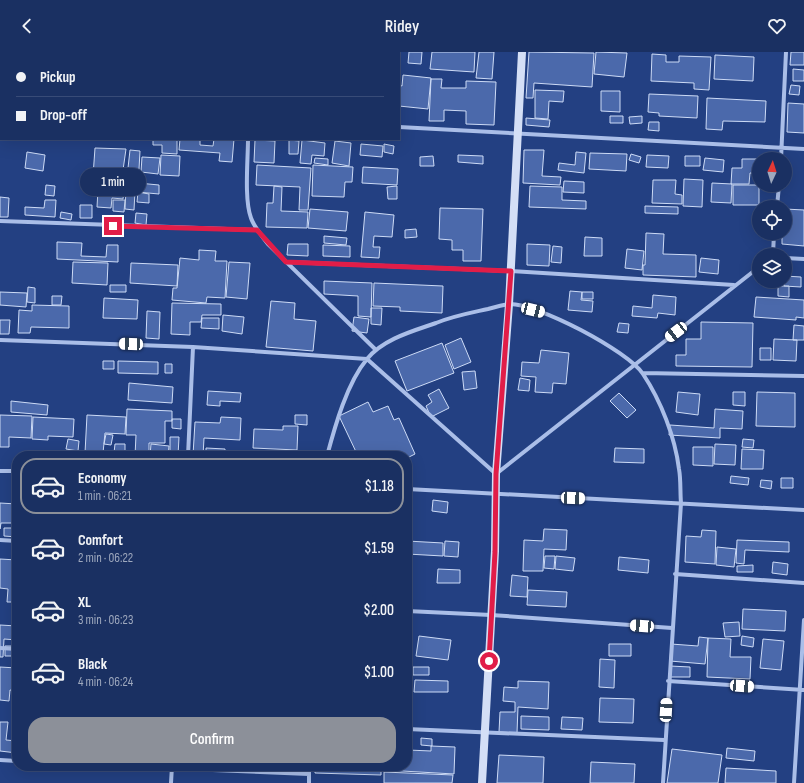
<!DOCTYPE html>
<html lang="en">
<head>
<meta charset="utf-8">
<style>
  body { margin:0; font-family:"Sofia Sans Condensed",sans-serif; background:#273c6b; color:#f1f3f6; height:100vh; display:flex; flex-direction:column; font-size:15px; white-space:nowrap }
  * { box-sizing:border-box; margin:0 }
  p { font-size:13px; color:#9fa9be }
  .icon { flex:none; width:22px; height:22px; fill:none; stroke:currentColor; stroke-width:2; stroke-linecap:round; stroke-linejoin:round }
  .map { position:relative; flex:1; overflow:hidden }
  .panel { position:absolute; left:12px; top:399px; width:400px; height:320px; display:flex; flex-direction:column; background:#1a3062; border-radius:16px; box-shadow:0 4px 16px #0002,0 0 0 1px #384b77 }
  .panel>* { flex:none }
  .hud { position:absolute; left:0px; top:0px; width:400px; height:88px; box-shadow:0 4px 16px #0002,0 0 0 1px #384b77; display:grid; align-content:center; height:88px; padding:0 16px; background:#1a3062 }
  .needle { width:26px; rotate:4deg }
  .tools { position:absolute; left:752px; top:100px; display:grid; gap:8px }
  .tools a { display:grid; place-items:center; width:40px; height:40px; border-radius:50%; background:#1a3062; box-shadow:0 4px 16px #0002,0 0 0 1px #384b77; font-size:20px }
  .end { position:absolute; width:18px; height:18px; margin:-9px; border:5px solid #e11d48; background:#fff; box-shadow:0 0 0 2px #fff }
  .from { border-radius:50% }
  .bubble { position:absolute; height:28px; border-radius:14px; background:#1a3062; box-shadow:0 4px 16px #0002,0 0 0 1px #384b77; font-size:13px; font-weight:600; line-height:28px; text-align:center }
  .car { position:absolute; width:12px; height:24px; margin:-12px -6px; border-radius:5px; box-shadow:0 0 3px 1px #0007; background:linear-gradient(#fff 24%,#345 0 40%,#fff 0 76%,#345 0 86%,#fff 0) }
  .hud b { display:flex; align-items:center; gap:14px; height:38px; font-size:15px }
  .hud b+b { border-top:1px solid #384b77 }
  .hud i { width:10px; height:10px; background:#f1f3f6 }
  ul { padding:7px 0 0; list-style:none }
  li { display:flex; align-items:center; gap:12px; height:56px; margin:0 8px 6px; padding:0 8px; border:2px solid transparent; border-radius:16px }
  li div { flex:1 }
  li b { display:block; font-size:15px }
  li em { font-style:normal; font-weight:600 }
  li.current { border-color:#8c9099 }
  li>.icon { width:36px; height:36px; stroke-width:1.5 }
  .cta { display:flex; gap:8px; margin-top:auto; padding:8px 16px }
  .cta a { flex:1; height:46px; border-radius:16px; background:#8c9099; color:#fff; font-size:16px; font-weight:600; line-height:46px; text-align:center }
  header { display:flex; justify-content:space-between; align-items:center; height:52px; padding:0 16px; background:#1a3062; font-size:18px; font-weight:600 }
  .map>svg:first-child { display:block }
</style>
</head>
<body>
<header><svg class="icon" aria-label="back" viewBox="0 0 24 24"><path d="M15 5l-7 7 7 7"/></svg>Ridey<svg class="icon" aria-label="heart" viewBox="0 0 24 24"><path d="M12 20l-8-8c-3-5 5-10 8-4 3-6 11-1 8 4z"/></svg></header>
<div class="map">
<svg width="804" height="731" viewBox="0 0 804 731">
  <rect width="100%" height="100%" fill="#234082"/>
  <path fill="#4b69ab" stroke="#cddbf6" d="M317,0h47l-47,1z
    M409,0h13l-1,12 -13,-1z
    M432,0h43l-1,20 -44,-3z
    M479,0h15l-2,27 -16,-1z
    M529,0l65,1 -2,34 -58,-4 -1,15h-7z
    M596,0l31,1 -3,24 -30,-3z
    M791,0h13v13h-14z
    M652,2l14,1v7h13v-6l32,1 -2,33 -15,-1v-6l-43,-2z
    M715,3l39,2 -1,24 -39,-2z
    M793,17l11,1v11h-11z
    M403,23l28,3 -3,31 -29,-3v-21l3,1z
    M431,27h11l-1,9h25v-7l30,1 -2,43 -28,-1v-13l-22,-1v11h-15z
    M791,33l9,1 -1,9 -10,-1z
    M535,38l29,1 -1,11 -14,-1 -1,18 -13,-1z
    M601,39h19v21l-19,-1z
    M649,42l49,2 -1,22 -38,-2v-3l-11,-1z
    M707,46l59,3 -1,21 -42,-1 -1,9 -16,-1z
    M788,51l16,1v29l-17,-1z
    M610,64h13v7h-13z
    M642,64v7l-12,1 -1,-7z
    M526,66l24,2 -1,7 -23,-2z
    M649,70h10v9l-11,-1z
    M153,87h24v15l-15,-1v-8h-9z
    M180,87h20v6l13,1 1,-7h20l-2,23 -13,-1 1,-8 -41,-3z
    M255,88l20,1 -1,22 -20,-1z
    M289,88l10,1 -1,13h-9z
    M302,88l23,3 -1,13 -12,-1 -1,9 -11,-1z
    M335,89l16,2 -2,23 -17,-3z
    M361,92l22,2 -1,11 -22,-2z
    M384,92l10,2 -1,8 -9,-2z
    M95,96l31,1 -4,28 -29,-1z
    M130,98l10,1 -1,18 -11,-1z
    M524,98h20l-2,26 19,1 -1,8 -37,-2z
    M27,100l18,3 -2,16 -18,-3z
    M576,100l10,1 -2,20 -26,-3 1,-7 16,2z
    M590,101l37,1 -1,17 -37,-2z
    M631,102l10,3 -2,6 -10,-3z
    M161,103l19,1 -1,20 -19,-1z
    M458,103l25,1v8l-25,-2z
    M647,103l22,1 -1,12 -22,-1z
    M433,104l1,10h-14v-9z
    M685,104h15v10h-15z
    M142,105l18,1 -2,16 -17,-2z
    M315,106l13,1v6l-14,-2z
    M705,106l19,2 -1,12 -20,-2z
    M742,107h17v14h-9l-1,11h-18l1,-16h10z
    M257,113l54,3 -3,42h-9l1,-23 -44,-2z
    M313,113l40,2 -1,15h-7l-1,15 -32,-1z
    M363,115l35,2 -1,16 -35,-2z
    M684,127l19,1 -1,27 -19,-1z
    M653,128h23l-1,14 7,1v9l-30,-1z
    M564,129l20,1v11l-21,-1z
    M138,131l21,2v9l-22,-2z
    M712,131l20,1 -1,19 -20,-1z
    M46,133l9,1 -1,10 -9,-1z
    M733,133h26v20h-26z
    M274,134l8,1 -1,24 27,1 -1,16 -41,-1 1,-24h6z
    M397,134v13h-9l-1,-12z
    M530,134l32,1v13l24,1v8l-57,-2z
    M98,138l26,1 -1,8 -11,-1 -1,10 -14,-1z
    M126,138l9,1 -1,19 -9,-1z
    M138,140l11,2v9l-12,-1z
    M0,145l9,1 -1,19h-8z
    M45,148h11l-1,17 -30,-2v-8l19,1z
    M113,148h12l-1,12 -11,-1z
    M80,153h12v13h-12z
    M645,154l33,1v7l-33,-1z
    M440,156l43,1 -2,52h-18v-11h-11v-10l-13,-1z
    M310,157l38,3 -2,19 -38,-3z
    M785,157l19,1v36l-22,-2v-11h3z
    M61,160l11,2 -1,6 -11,-2z
    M365,160l29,3 -2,22 -18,-1 -1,11h7l-1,11 -18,-1z
    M136,161l11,1 -1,11 -11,-2z
    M416,177l1,8 -12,1v-8z
    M646,181l18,1 -1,20 33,1v22l-53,-2v-10h2z
    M324,184l23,2 -1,7 -22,-2z
    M585,185l17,1v18h-18z
    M57,190l25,1 -1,13 25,1 1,-12h11v17l-61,-3z
    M288,192h20v12l-21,-1z
    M527,192l23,1 -1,21 -22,-1z
    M323,193l27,1v11l-27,-1z
    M553,194l9,1 -1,16 -10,-1z
    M627,197l17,2 -2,19 -17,-2z
    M199,198l17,1 -1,10h12l-2,37 -18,-1 -1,6 -34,-3 1,-12h4l3,-30 19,2z
    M701,206l18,2 -1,14 -19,-2z
    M73,210l35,1 -1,22 -35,-2z
    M229,210l21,1 -3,36 -21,-2z
    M131,211l47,2 -1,21 -47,-3z
    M785,224l16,1v10l-17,-1z
    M324,229l48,2 -1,34 -13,-1v-20l-34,-2z
    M374,231l69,3 -1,27 -42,-2v-4l-27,-1z
    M110,233h16v7h-16z
    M778,234h11v11l-11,-1z
    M28,235l7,1v15l-8,-1z
    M570,239l12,1 -1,8 12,1 -1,11 -24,-2z
    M0,240l27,1 -1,14 -26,-2z
    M582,240h11v7h-11z
    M653,243l23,2 -1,18 -17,-2 -1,5 -25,-2 1,-10 19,2z
    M52,244h10l-1,9h-9z
    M756,245l48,3v18l-8,-1v3l-42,-3z
    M104,246l34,2 -1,19 -34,-1z
    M271,249l24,2 -1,16 22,2 -3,30 -47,-4z
    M172,251l49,1v11h-19l-1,7h-11v13l-19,-1z
    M32,253l37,1v22l-38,-1 -1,6h-12l1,-23 13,1z
    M371,256h11l-1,17 -10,-1z
    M147,259l13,1 -1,27 -13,-1z
    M223,263l21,2 -2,17 -20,-3z
    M354,265l15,2 -2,14 -15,-2z
    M202,266h17v11l-18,-1z
    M0,268h10l-1,14h-9z
    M701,270l52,1 -1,44 -76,-1v-11h10v-16h15z
    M619,271l10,1 -1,9 -11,-1z
    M794,273l10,1v14h-11z
    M461,286l10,24 -17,7 -9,-24z
    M774,287l23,1 -1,21 -23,-1z
    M442,291l12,30 -47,18 -12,-30z
    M760,296h11v12h-11z
    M541,298l28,3 -3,31 -13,-1 -1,10 -17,-1 1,-15 -15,-1 1,-14 17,1z
    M103,309h11v8h-11z
    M118,309l40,1v12l-40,-1z
    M165,312h7v9h-7z
    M475,319l2,17 -13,2 -2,-18z
    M520,326l10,2 -1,11 -11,-1z
    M129,331l44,4 -1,16 -44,-3z
    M439,337l10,19 -18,9 -5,-11 6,-4 -4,-7z
    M208,339l33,2 -1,9 -20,-1v5l-13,-1z
    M678,340l22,2 -2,21 -22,-3z
    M733,340h12v14l-12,-1z
    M757,340l38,1v34l-39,-1z
    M619,341l17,17 -9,8 -17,-17z
    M11,349l37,4 -1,10 -36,-3z
    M368,350l5,10 15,-6 6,14 5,-2 16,36 -8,4v-2h-49l-19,-40z
    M127,357l45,2v10h-7v22h-16v13h-14l1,-21h-10z
    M715,357l28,2 -1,18 -22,-1v10l-51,-3 1,-10 44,3z
    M0,363l32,1 -1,22 -22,-1v10h-9z
    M87,363l39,2 -1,17 -20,-1 -2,20h-18z
    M295,363h12v10l-12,-1z
    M33,365l41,2 -1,18 -25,-1v4l-16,-1z
    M221,365l20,1 -1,22 -36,-2 -1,18 -10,-1 2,-33 25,1z
    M172,367h9v10l-9,-1z
    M283,374h15l-1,24 -44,-2 1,-19 29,1z
    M106,382l7,1 -2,10 -7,-1z
    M170,385h9l-1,19h-8z
    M68,387l11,2 -1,10 -12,-2z
    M743,387l11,1 -1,8 -11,-1z
    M115,392h10v9h-11z
    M151,392l18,2 -1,10h-18z
    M715,392l21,1 -1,20 -21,-1z
    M693,395h20v19l-20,-1z
    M206,396l19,1v7h-19z
    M615,396l29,1v14l-30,-1z
    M742,397l22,1 -1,19h-22z
    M332,402h21v2h-21z
    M731,424l18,2 -1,7 -18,-2z
    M781,426h12v10h-12z
    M761,428l11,1 -1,8 -11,-2z
    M433,448l15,2 -1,11 -15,-2z
    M0,451l17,1v19h-16l-1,6z
    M4,476h13v9l-13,-1z
    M544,477l23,1 -1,20 -22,-1 -1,22h-20l1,-31 19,1z
    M702,478l14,1 -1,33 -30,-2 1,-26 15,1z
    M737,488l52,2v10l-44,-2 -1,14 -8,-1z
    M407,489l36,2v13l-36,-2z
    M445,489l14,1 -1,15 -14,-1z
    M717,495l19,2 -2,18 -18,-2z
    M545,504h10l-1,13 -10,-1z
    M556,504l19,2 -2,13 -18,-2z
    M619,505l30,3 -1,13 -30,-3z
    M0,507l17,1v42h-10l1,-13 -8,-1z
    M773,510l15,2 -1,11 -15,-2z
    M753,513v7h-16v-6z
    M438,517l22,1v13h-23z
    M512,523l16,2 -1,20 -17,-1z
    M528,538l39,2 -1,15 -39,-2z
    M743,557l43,2 -1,20 -43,-2z
    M739,570l1,14 -15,1 -2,-14z
    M0,573l17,1v14l-13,-1 -1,18h-3z
    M419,584l32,4 -3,20 -32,-4z
    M742,584l12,2 -1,9 -12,-2z
    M699,585l9,1 -3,26 -35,-3 1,-17 27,2z
    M708,586l23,1 -1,18h21l-1,22 -43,-2z
    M763,587l21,2 -3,29 -21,-2z
    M609,592h22v12h-22z
    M5,594h12v10h-12z
    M600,607l15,1 -1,28 -15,-1z
    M670,614l20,1v10h-20z
    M0,615l17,1v23l-7,-1 -1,11 -9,-1z
    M413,615h16v8h-16z
    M415,628l33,1v11h-34z
    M518,629l31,1 -1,27 -30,-2 -1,26 -18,-1 1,-20h15v-10l-12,-1 1,-14 14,1z
    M600,646l34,1 -1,24 -34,-1z
    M521,664l28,1v13l-28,-1z
    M562,665l21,1 -1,12 -21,-1z
    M0,670h8l-2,18 11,1v12l-17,-2z
    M421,686l11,1v7l-11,-1z
    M431,694l24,1 -1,27 -69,-4v-4h22l1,-16 23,1z
    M727,696l28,3 -1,10 -28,-3z
    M672,697l50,6 -4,28h-51z
    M499,703l45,2 -1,26h-46z
    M591,710l44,2 -1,19h-44z
    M315,714h66v9l-66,-2z
    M726,716l50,3v12h-51z
    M384,720l69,3 -1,8h-68z"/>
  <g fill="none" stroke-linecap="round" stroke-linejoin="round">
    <path stroke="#aabee8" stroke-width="4" d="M252,1v-1
      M0,35h1
      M399,75l405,22
      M248,87c0,21 -4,60 3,79 3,9 11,18 17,26l108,106
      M781,107l5,-107
      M777,155l2,-22
      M0,169l257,9
      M773,203l1,-22
      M785,206l19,1
      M287,210l224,9 223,14
      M0,288l193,7 174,12 129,115 263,-207
      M643,321l161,3
      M188,404l5,-109
      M327,404c8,-30 20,-73 40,-97 16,-20 46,-28 69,-36 17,-7 34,-10 52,-14 7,-2 14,-4 21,-5 28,-1 119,47 134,70 18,27 32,63 36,95 2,11 1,23 2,34l-18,280
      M0,419h17
      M407,437l397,21
      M0,488l17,1
      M675,522l129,9
      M407,559l84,4 181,13
      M0,596l17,1
      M668,629l136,9
      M407,677l257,11
      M0,708l17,1
      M114,714l195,8
      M171,731l1,-17
      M309,731v-17
      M794,731l10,-163"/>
    <path stroke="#d4dff6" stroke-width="8" d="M482,731l13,-232 1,-77 13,-170 13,-252"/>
  </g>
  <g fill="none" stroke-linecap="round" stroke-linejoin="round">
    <path stroke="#e11d48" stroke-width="5" d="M113,174l144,4 29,32 225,9 -15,203 -1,78 -6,109"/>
  </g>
</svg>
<div class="tools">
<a><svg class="needle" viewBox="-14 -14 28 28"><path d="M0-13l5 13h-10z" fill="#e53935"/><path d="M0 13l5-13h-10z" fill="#9fa9be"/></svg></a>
<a><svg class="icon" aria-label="locate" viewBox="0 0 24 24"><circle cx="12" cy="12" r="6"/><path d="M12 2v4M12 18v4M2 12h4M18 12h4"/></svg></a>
<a><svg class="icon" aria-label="layers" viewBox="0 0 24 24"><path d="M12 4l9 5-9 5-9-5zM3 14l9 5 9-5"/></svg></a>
</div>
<i class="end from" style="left:489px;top:609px"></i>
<i class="end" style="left:113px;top:174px"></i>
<div class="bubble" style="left:80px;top:116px;width:66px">1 min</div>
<i class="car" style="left:533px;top:258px;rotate:104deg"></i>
<i class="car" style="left:676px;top:280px;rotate:232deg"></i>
<i class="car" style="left:131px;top:292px;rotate:272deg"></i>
<i class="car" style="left:573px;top:446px;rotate:92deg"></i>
<i class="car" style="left:642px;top:574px;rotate:274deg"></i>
<i class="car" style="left:742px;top:634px;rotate:94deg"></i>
<i class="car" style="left:666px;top:658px;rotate:3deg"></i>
<div class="hud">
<b><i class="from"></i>Pickup</b>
<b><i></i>Drop-off</b>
</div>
<section class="panel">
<ul>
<li class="current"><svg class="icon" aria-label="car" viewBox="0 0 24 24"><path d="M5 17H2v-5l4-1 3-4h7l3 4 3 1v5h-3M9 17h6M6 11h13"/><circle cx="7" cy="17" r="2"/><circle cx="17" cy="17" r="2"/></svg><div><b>Economy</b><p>1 min · 06:21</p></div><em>$1.18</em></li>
<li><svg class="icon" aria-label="car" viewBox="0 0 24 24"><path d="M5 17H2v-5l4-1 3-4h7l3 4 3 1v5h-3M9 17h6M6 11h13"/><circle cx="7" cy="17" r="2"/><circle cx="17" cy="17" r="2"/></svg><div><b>Comfort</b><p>2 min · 06:22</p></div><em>$1.59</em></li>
<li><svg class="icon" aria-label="car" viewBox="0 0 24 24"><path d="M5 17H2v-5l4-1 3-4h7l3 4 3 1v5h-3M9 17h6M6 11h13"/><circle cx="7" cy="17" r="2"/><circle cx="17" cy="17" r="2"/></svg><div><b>XL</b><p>3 min · 06:23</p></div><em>$2.00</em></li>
<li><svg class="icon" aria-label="car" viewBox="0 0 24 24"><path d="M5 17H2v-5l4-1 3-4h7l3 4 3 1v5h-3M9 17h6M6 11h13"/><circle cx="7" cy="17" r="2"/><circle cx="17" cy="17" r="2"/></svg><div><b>Black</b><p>4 min · 06:24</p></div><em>$1.00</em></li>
</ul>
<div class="cta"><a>Confirm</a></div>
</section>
</div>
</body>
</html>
